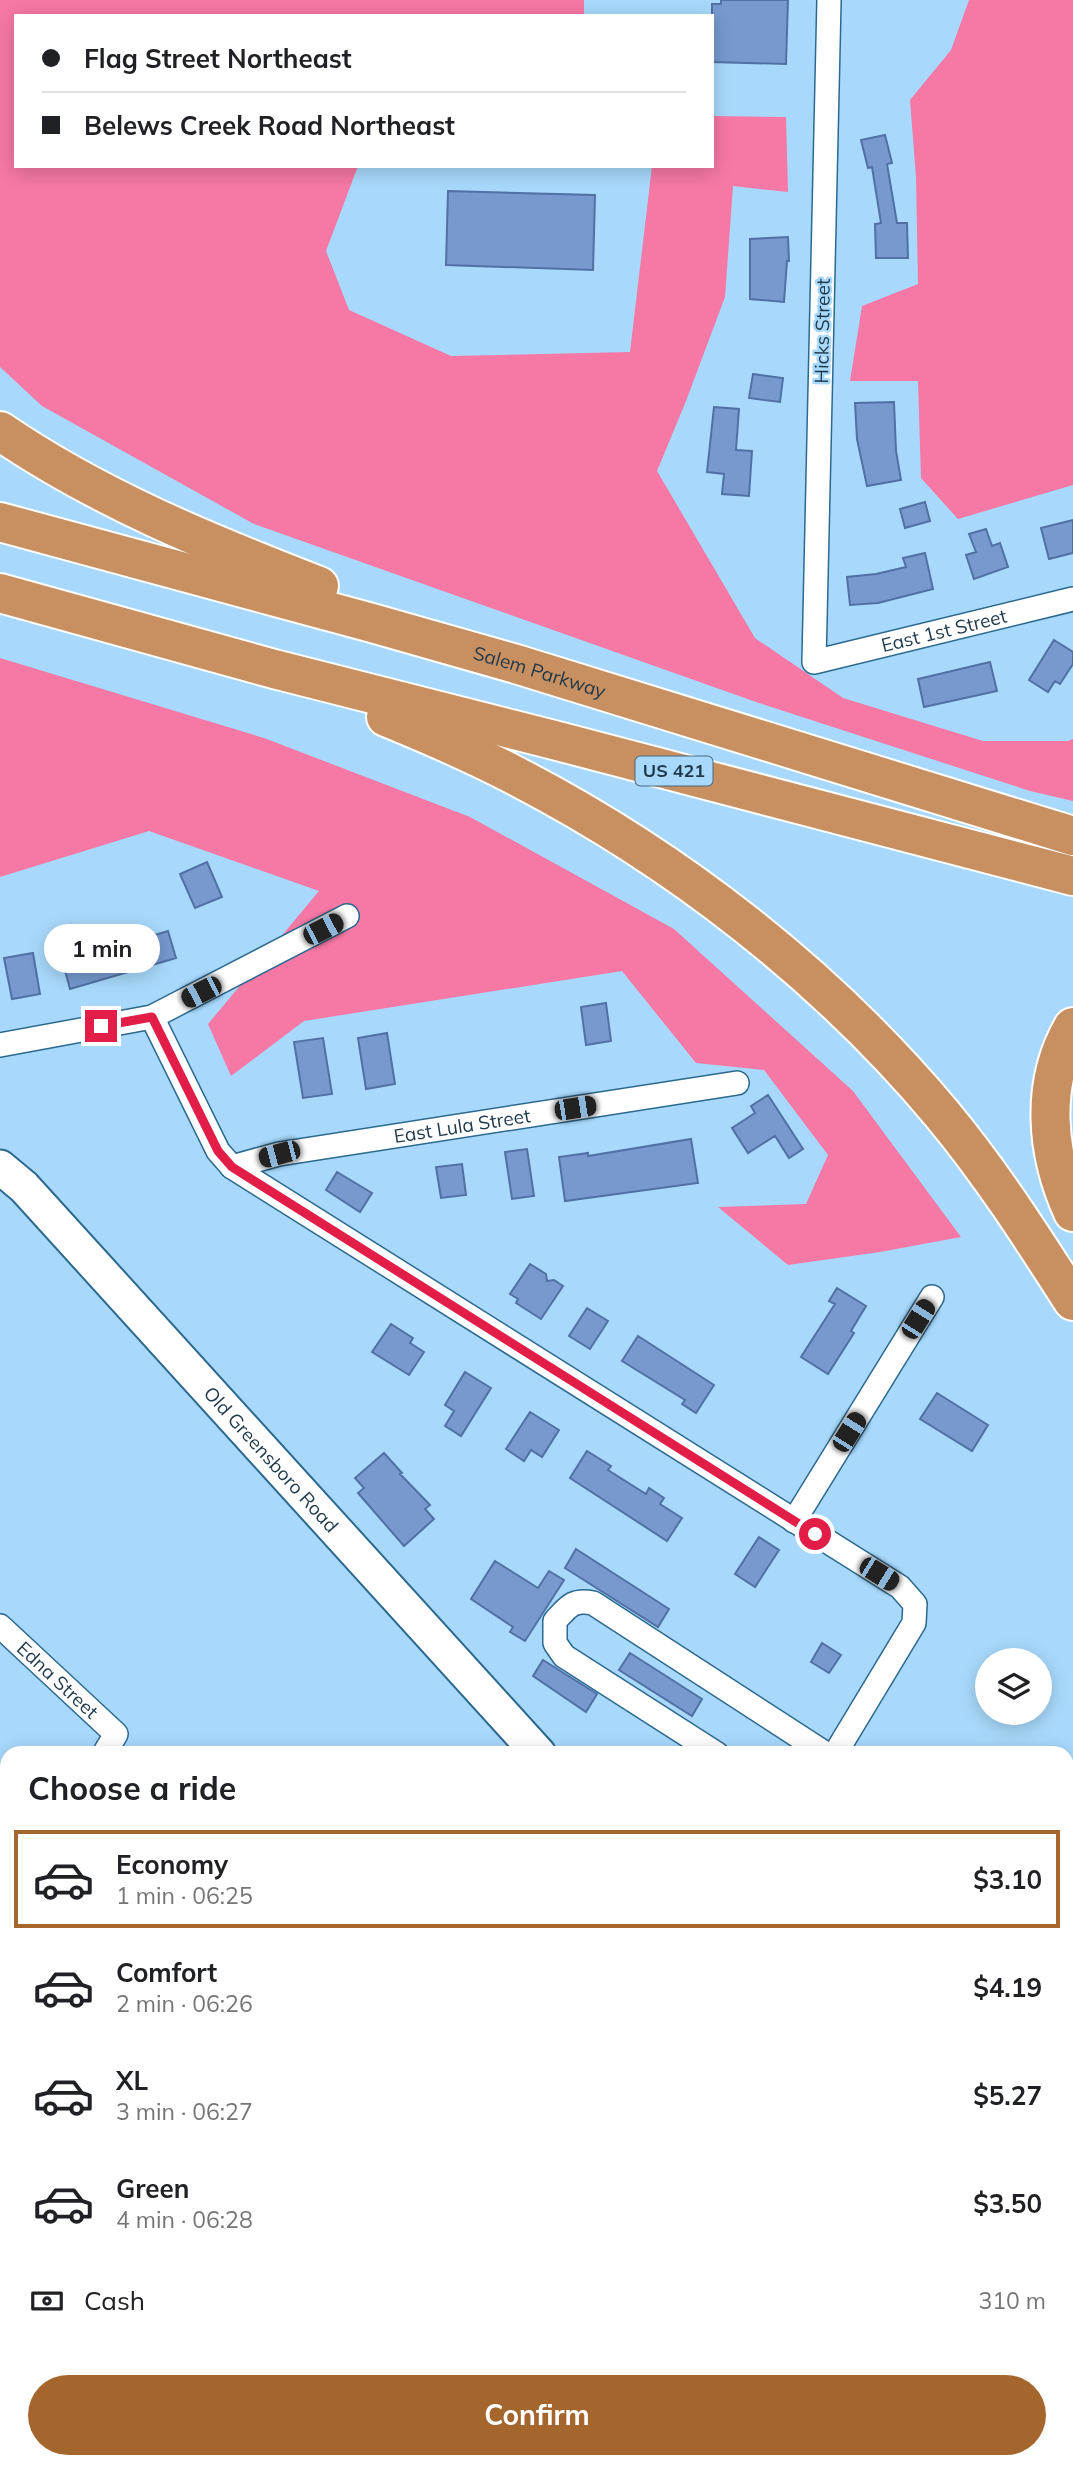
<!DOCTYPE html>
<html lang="en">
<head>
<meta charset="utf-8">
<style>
  body { margin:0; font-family:Mulish,sans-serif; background:#f6f6f6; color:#202124; height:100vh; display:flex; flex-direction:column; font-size:26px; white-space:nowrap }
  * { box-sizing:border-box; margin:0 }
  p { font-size:23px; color:#757577 }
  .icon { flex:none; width:38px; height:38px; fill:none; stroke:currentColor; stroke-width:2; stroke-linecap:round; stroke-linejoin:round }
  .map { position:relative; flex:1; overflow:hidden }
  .panel { position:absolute; left:0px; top:1746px; width:1074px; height:723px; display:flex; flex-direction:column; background:#fff; border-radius:21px 21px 0 0; box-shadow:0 4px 18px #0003 }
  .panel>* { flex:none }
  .guide { position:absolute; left:14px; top:14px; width:700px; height:154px; border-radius:0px; box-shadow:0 4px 18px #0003; display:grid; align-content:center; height:154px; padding:0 28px; background:#fff }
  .fabs { position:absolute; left:975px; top:1648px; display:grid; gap:14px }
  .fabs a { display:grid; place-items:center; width:77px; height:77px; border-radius:50%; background:#fff; box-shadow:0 4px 18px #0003; font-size:35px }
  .end { position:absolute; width:32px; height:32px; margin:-16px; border:9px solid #e11d48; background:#fff; box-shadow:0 0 0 4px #fff }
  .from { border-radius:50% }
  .bubble { position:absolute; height:49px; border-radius:24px; background:#fff; box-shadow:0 4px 18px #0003; font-size:23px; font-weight:700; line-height:49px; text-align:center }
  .car { position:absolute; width:21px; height:42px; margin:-21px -10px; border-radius:9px; box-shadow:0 0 5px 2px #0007; background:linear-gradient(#222 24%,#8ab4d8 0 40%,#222 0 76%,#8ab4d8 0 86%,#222 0) }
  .guide b { display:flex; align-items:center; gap:24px; height:66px; font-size:26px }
  .guide b+b { border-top:2px solid #e0e0e0 }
  .guide i { width:18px; height:18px; background:#202124 }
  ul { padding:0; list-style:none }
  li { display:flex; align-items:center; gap:21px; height:98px; margin:0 14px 10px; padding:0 14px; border:4px solid transparent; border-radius:0px }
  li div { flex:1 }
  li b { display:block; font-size:26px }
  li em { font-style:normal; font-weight:700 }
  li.on { border-color:#a5662e }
  li>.icon { width:63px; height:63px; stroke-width:1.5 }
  h2 { padding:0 28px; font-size:32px; line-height:84px }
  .pay { display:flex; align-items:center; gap:18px; height:77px; padding:0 28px; font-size:26px }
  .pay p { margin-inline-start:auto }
  .button { display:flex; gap:14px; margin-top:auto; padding:14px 28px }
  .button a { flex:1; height:80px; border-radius:42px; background:#a5662e; color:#fff; font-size:28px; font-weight:700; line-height:80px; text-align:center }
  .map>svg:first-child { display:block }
</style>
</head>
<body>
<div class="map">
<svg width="1073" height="2468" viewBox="0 0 1073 2468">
  <rect width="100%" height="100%" fill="#a8d9fc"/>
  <path fill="#f678a5" d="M0,0h584v16h-568v150h342l-32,85 23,59 102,46 179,-4 22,-186h60v-50l74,1 2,75 -55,-6 -8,111 -39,104 -29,70 98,167 88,60 140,43h85l5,-2v62l-43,-10 -274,-89 -502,-178 -212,-118 -42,-39z
    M969,0h104v485l-115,34 -37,-41 -3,-97h-68l12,-75 56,-22 -2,-107 -6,-77 41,-50z
    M0,658l264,80 206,79 204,112 179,162 108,146 -81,15 -92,13 -70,-58 88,-3 22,-49 -64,-85 -68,-7 -74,-92 -318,50 -73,55 -23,-52 111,-133 -170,-60 -149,46z"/>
  <path fill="#7799ce" stroke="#5171a4" stroke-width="2" d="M721,0h67l-2,64 -74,-2v-58h9z
    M885,135l7,28 -5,1 10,59h10l1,35h-32l-1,-34 6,-1 -9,-56 -4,1 -7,-28z
    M448,191l147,4 -2,75 -147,-5z
    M788,237l1,24h-2l-3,41 -34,-3v-60z
    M753,374l30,4 -3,24 -31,-4z
    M894,402l2,49 5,29 -34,6 -10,-47 -2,-36z
    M714,407l25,2 -3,41 16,1 -3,45 -27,-2 2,-20 -17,-2z
    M925,502l5,19 -25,7 -5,-19z
    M1073,520v33l-24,6 -8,-31z
    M986,529l6,17 8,-3 8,24 -34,12 -8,-24 10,-3 -7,-18z
    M925,553l8,36 -55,14 -28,2 -3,-28 29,-3 30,-7 -3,-9z
    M1054,640l19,12v12l-13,20 -5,-3 -7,11 -19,-12z
    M990,662l7,29 -73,16 -6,-28z
    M207,862l15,35 -27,11 -15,-34z
    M168,931l8,27 -106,31 -11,-41 52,-13 3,12z
    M33,953l7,41 -28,5 -8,-41z
    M606,1003l5,38 -25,4 -5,-38z
    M387,1033l8,51 -29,5 -8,-51z
    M323,1038l9,56 -29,4 -9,-56z
    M768,1095l35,54 -14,9 -14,-22 -27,17 -16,-25 23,-15 -4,-7z
    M691,1139l7,44 -133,18 -6,-44 29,-4v3z
    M527,1149l7,47 -22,3 -7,-47z
    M462,1164l4,31 -25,3 -5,-31z
    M337,1172l35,21 -12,19 -34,-22z
    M530,1264l16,10 1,7 7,-1 9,6 -22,33 -25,-16 2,-4 -8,-5z
    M837,1288l29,18 -15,25 3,2 -26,41 -27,-17 34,-53 -6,-3z
    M587,1308l21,13 -18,28 -21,-13z
    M391,1324l22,14 -3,5 14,9 -15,23 -37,-23z
    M638,1336l76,49 -18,28 -14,-9 3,-4 -63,-39z
    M465,1372l26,16 -30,48 -16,-10 9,-15 -9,-6z
    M937,1393l51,32 -16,26 -52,-32z
    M530,1412l29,18 -17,27 -11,-7 -7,11 -18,-12z
    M587,1451l24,15 -3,4 38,24 3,-6 15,10 -4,6 22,14 -15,23 -97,-63z
    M384,1453l18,20 -2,1 30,31 -5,4 9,10 -30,27 -46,-53 6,-5 -9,-10z
    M759,1537l20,13 -24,37 -20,-13z
    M576,1549l93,60 -11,18 -93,-59z
    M495,1561l43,27 11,-17 15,9 -39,61 -15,-9 3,-5 -42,-28z
    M822,1643l19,12 -12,18 -18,-11z
    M630,1653l72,46 -10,17 -73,-46z
    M543,1660l54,34 -11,18 -53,-36z"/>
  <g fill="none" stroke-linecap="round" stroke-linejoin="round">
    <defs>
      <g id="street">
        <path id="s1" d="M829,0l-15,662 259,-63"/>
        <path d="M152,1017l66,134 14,16 668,420 15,17 -1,19 -79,131"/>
        <path d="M0,1045l152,-28 195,-101"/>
        <path id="s2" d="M232,1167l47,-13 458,-71"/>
        <path d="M794,1521l138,-224"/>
        <path id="s3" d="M0,1626l116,108 -12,20"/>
        <path d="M717,1754l-153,-98 -9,-13v-22c13,-14 17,-22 38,-18l233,151"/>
        <path d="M1068,2359l5,-5"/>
        <path d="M90,2468l6,-6"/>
        <path d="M486,2468l5,-6"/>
        <path d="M941,2468l7,-6"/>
      </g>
      <g id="secondary">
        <path id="s4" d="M0,1167l24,20 515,567"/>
        <path d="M1068,2281l5,4"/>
      </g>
      <g id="highway">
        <path d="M0,431c98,67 208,112 319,155"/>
        <path id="s5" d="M0,522l372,101 144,41 557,172"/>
        <path d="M0,593l274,76 276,70 523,137"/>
        <path d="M386,717c44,18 88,37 130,59 160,83 310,199 426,338 49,59 90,123 131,187"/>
        <path d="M1073,1027c-33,57 -27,126 0,185"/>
      </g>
    </defs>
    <use href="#street" stroke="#2b6990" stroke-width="26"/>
    <use href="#secondary" stroke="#2b6990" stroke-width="37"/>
    <use href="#highway" stroke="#fff" stroke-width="42"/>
    <use href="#street" stroke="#fff" stroke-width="23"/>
    <use href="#secondary" stroke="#fff" stroke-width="33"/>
    <use href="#highway" stroke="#c88f61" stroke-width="38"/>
  </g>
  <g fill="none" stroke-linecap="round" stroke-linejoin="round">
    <path stroke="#e11d48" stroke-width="9" d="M101,1026l51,-9 66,134 14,16 583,367"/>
  </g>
  <g text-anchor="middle" stroke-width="5" stroke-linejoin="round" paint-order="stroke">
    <rect fill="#a8d9fc" stroke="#47687f" stroke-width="2" x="635.5" y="756.5" width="77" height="29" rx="5"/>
    <g font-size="18" font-weight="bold" fill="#1e3849">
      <text x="674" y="777">US 421</text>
    </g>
    <g font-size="19" fill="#1e3849" stroke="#a8d9fc">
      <text transform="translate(822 331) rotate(-89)" y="7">Hicks Street</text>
      <text dy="7" stroke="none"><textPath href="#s1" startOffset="796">East 1st Street</textPath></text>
      <text dy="7" stroke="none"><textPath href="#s5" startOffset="560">Salem Parkway</textPath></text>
      <text dy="7" stroke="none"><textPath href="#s2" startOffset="234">East Lula Street</textPath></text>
      <text dy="7" stroke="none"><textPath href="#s4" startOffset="399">Old Greensboro Road</textPath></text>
      <text dy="7" stroke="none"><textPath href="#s3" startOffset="79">Edna Street</textPath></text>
    </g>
  </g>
</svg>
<div class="fabs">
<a><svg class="icon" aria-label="layers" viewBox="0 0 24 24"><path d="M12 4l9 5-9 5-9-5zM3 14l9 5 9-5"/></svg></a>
</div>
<i class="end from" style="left:815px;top:1534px"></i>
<i class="end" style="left:101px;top:1026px"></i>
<div class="bubble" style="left:44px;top:924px;width:116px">1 min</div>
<i class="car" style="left:323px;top:929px;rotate:63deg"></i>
<i class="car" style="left:201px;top:992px;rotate:243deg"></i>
<i class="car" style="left:575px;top:1108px;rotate:81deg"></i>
<i class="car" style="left:279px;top:1154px;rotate:255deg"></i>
<i class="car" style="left:918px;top:1319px;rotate:32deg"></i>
<i class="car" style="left:849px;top:1432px;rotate:32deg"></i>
<i class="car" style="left:879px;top:1574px;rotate:122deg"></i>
<div class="guide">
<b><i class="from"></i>Flag Street Northeast</b>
<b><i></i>Belews Creek Road Northeast</b>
</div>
<section class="panel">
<h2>Choose a ride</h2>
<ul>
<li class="on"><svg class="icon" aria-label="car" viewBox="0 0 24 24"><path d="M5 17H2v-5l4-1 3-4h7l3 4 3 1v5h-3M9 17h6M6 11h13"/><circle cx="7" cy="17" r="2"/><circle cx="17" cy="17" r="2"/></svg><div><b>Economy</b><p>1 min · 06:25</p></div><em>$3.10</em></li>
<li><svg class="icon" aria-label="car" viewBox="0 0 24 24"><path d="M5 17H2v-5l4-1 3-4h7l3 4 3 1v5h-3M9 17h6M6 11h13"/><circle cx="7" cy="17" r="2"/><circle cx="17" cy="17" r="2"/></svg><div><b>Comfort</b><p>2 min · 06:26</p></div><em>$4.19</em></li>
<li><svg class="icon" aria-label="car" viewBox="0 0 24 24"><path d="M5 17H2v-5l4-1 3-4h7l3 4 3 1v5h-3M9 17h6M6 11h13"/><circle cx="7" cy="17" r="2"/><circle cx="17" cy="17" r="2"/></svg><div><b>XL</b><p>3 min · 06:27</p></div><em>$5.27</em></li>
<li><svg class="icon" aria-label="car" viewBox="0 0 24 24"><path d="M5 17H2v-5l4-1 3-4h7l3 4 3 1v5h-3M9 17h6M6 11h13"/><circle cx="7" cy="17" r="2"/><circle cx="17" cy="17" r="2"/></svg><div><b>Green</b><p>4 min · 06:28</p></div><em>$3.50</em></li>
</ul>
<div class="pay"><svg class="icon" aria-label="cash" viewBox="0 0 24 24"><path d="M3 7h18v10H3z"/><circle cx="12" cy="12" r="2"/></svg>Cash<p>310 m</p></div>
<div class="button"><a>Confirm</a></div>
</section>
</div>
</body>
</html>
